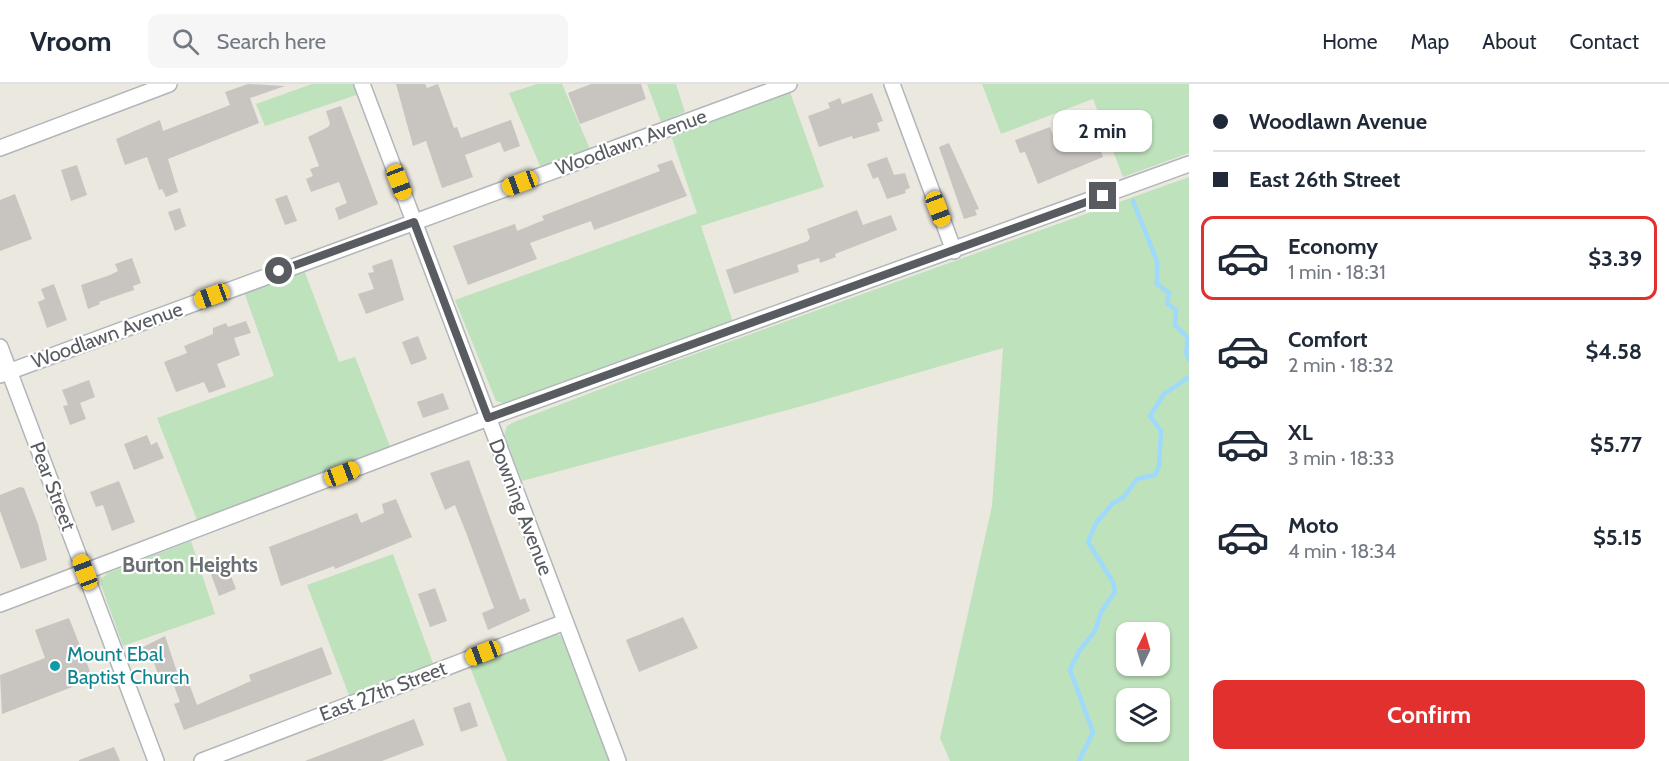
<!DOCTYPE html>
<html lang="en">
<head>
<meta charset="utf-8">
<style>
  body { margin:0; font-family:Cabin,sans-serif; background:#f6f6f7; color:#1f2937; height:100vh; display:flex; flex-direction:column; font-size:22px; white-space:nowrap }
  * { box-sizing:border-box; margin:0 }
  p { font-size:20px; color:#747a83 }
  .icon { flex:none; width:33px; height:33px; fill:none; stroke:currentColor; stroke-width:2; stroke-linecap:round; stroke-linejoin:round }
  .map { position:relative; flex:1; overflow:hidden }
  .side { display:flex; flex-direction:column; background:#fff; width:480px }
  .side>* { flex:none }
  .top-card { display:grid; align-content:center; height:132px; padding:0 24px; background:#fff }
  .needle { width:39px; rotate:5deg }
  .tools { position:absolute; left:1116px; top:538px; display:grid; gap:12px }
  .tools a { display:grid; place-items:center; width:54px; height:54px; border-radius:12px; background:#fff; box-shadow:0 2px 4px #0004; font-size:30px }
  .end { position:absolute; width:27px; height:27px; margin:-14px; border:8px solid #585c60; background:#fff; box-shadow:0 0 0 3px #fff }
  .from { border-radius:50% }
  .bubble { position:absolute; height:42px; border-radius:12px; background:#fff; box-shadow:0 2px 4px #0004; font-size:20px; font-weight:800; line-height:42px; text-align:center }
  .car { position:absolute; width:18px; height:36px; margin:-18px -9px; border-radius:8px; box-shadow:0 0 4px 2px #0007; background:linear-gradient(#f5c518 24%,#345 0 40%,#f5c518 0 76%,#345 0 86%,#f5c518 0) }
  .top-card b { display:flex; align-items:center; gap:21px; height:57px; font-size:22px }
  .top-card b+b { border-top:2px solid #e0e1e3 }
  .top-card i { width:15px; height:15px; background:#1f2937 }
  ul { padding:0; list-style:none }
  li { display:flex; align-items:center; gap:18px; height:84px; margin:0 12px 9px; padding:0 12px; border:3px solid transparent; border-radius:12px }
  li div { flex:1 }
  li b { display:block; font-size:22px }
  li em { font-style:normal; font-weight:800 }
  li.current { border-color:#e2302f }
  li>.icon { width:54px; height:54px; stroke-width:1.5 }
  .cta { display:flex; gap:12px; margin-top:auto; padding:12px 24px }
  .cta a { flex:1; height:69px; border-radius:12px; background:#e2302f; color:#fff; font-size:24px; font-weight:800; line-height:69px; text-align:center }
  header { display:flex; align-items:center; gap:36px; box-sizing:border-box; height:84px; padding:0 30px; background:#fff; border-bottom:2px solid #e0e1e3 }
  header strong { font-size:28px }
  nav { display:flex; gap:33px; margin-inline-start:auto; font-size:21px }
  .search { width:420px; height:54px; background:#f6f6f7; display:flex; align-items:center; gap:15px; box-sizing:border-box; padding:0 21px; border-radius:12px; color:#747a83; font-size:22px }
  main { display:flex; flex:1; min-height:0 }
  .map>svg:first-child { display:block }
</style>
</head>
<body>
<header>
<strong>Vroom</strong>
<div class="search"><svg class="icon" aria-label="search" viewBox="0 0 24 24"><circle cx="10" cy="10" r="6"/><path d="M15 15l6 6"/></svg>Search here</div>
<nav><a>Home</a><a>Map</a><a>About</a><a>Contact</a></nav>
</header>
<main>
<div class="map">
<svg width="1189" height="677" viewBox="0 0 1189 677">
  <rect width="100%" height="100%" fill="#ebe8df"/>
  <path fill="#bee2bc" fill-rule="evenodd" d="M312,0h43l4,10 -94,32 -9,-22z
    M537,0h25l28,65 -49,19 -32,-75z
    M647,0h29l9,28 -24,10z
    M982,0h207v69l-66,24 -30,-78 -92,35z
    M790,8l34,95 -123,39 32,96 -227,82 -10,-3 -41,-101 242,-87 -26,-78z
    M1189,93v584h-239l-10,-23 52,-232 11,-158 -190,55 -291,78 -18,-46 3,-9 7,-4 153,-58zM1126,549h34v33h-34zM1126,615h34v33h-34z
    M304,186l35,92 16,-5 36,92 -194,71 -40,-102 117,-42 -30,-84z
    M191,457l24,73 -92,32 -22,-61v-6l7,-6z
    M393,470l41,112 -84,32 -43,-113z
    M554,550l9,2 47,125h-103l-37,-94z"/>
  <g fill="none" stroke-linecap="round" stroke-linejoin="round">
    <path stroke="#9fd9fb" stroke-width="4.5" d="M1133,117l24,60v23l12,9 -2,11 9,6 -1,15 13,13 -2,14 3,8
      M1079,677l14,-29 -23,-62 9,-19 16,-20 6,-19 14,-20 -2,-10 -25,-40 8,-19 17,-20 10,-5 14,-19 18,-4 4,-9 2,-35 -11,-15 14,-22 25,-17"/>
  </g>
  <path fill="#c8c4bf" d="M248,0l37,2 -35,12 9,25 -91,36 10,33 -12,5 -4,-8 -3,1 -12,-33 -22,8 -9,-26 44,-19 3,11 67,-26 -5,-13z
    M396,0h29l2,4 11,-4 16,44 3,-1 4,11 50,-18 9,26 -16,6 -4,-10 -35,13 8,22 -31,11 -16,-47 -13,5z
    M591,0h50l5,15 -66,25 -12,-31z
    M872,9l11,28 -6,2 3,8 -27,8 -1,-3 -33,11 -11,-31 22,-8 -2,-5 12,-5 2,6z
    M341,22l37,98 -39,16 -4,-12 12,-5 -8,-21 -28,10 -5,-13 7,-3 -3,-7 9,-3 -11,-29 20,-10 2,-3 -4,-13z
    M1050,43l7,19 37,-13 9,24 -65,27 -13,-32 -5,1 -5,-13z
    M949,59l30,66 -4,1 2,5 -13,4 -25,-72z
    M887,73l7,18 11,-2 5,15 -5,2 1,3 -19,6 -9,-22 -5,2 -6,-15z
    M672,76l15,36 -93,34 -3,-9 -61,22 7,16 -69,26 -15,-39 62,-22 2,7 27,-11 -2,-4 118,-45 -3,-6z
    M77,81l10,30 -16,6 -10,-31z
    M15,110l17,45 -32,12v-51z
    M287,111l10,26 -12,4 -10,-26z
    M180,124l6,18 -11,5 -7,-19z
    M857,126l6,15 28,-10 6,15 -62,24 1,3 -16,6 -1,-5 -22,7 2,7 -65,22 -8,-24 82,-29 2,-3 -3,-9z
    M132,174l9,25 -8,3 1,4 -35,12 1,2 -12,5 -7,-24 29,-10 8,-4 -3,-7z
    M392,175l12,41 -38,14 -8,-20 16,-5 -6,-16 6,-1 -2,-6z
    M54,200l13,36 -20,8 -9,-26 7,-3 -4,-10z
    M246,237l5,12 -17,5 6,17 -23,9 9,23 -17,6 -5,-11 -28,10 -12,-30 23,-9 -3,-7 29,-12v-6l13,-5 2,4z
    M418,252l9,23 -16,6 -9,-23z
    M89,296l6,17 -15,6 6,16 -16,6 -7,-19 5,-1 -6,-15z
    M443,309l6,16 -26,9 -6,-16z
    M147,351l4,10 6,-3 7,16 -30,12 -10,-26z
    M469,376l51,140 5,-2 5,13 -42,19 -6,-17 12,-5 -27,-73 -12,-30 -10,5 -15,-37z
    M119,397l16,41 -23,9 -9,-26 -7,2 -6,-15z
    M20,403l4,1 14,36 9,36 -26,9 -21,-58v-16z
    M396,415l16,38 -60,25 -17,7 -1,-3 -53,20 -12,-39 88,-34 4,10 23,-10 -2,-9z
    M226,479l10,26 -17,7 -10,-27z
    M435,504l12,33 -17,6 -12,-33z
    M683,533l15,31 -59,24 -13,-32z
    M69,534l24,61 -91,35 -2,-39 45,-17 -10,-28z
    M165,552l13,39 7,-2 12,32 54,-24 -2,-6 73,-28 10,27 -148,56 -10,-26 6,-2 -8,-22 -11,3 -9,-26 -5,1 -4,-11z
    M470,618l8,24 -17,6 -8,-24z
    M414,635l10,26 -42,16h-77z
    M114,663l6,14h-41v-1z"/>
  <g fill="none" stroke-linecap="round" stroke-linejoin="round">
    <defs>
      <path id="minor" d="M362,0l256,677
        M892,0l62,167
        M0,64l169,-64
        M0,263l156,414
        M0,291l789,-291
        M0,520l488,-186 701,-254
        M202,677l363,-139"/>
    </defs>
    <use href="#minor" stroke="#b2b6ba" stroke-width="18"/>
    <use href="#minor" stroke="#fff" stroke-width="15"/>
  </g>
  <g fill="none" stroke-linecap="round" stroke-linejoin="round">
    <path stroke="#585c60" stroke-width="8" d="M279,187l135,-49 74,196 615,-222"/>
  </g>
  <circle fill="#0f9aa8" stroke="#fff" stroke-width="2" cx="55" cy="582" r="6"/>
  <g text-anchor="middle" stroke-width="4.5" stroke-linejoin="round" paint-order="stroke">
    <g font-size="20" fill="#585c60" stroke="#fff">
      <text transform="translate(631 58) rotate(-20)" y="7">Woodlawn Avenue</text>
      <text transform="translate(107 251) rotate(-20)" y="7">Woodlawn Avenue</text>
      <text transform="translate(53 402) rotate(69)" y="7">Pear Street</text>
      <text transform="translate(521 423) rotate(69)" y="7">Downing Avenue</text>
      <text transform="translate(383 607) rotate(-21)" y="7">East 27th Street</text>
    </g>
    <g font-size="20" fill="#0d838f" stroke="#fff" text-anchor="start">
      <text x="67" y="577">Mount Ebal<tspan x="67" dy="23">Baptist Church</tspan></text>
    </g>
    <g font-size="21" font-weight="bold" fill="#696e72" stroke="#fff">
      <text x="190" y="488">Burton Heights</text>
    </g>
  </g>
</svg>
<div class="tools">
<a><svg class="needle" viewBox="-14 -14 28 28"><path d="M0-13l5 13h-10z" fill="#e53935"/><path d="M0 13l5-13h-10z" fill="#747a83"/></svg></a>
<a><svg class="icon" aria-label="layers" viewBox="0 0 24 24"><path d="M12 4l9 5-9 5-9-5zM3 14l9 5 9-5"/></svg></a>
</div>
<i class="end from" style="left:279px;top:187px"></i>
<i class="end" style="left:1103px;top:112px"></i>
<div class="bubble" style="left:1053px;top:26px;width:99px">2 min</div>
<i class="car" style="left:399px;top:98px;rotate:159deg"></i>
<i class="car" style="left:520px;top:99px;rotate:250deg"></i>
<i class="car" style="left:938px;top:125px;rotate:159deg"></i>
<i class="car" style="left:212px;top:212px;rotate:250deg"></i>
<i class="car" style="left:342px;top:390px;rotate:69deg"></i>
<i class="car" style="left:85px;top:488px;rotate:339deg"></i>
<i class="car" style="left:483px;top:569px;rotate:249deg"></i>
</div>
<section class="side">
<div class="top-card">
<b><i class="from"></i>Woodlawn Avenue</b>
<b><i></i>East 26th Street</b>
</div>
<ul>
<li class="current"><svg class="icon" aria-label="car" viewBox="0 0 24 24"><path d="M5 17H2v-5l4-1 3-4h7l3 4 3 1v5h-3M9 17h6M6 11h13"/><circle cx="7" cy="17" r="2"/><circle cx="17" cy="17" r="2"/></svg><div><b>Economy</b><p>1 min · 18:31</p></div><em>$3.39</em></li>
<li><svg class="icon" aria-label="car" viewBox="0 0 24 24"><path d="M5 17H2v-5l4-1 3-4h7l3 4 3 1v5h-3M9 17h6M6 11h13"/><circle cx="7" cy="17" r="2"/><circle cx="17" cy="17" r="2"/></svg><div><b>Comfort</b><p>2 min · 18:32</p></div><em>$4.58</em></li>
<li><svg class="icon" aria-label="car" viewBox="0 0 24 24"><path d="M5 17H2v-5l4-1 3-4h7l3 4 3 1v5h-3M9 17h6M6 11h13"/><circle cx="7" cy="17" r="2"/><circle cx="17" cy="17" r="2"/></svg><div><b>XL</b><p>3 min · 18:33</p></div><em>$5.77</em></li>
<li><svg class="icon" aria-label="car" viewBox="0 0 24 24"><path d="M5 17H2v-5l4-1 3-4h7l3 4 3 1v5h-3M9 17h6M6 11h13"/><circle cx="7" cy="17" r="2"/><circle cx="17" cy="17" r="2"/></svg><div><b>Moto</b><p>4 min · 18:34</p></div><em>$5.15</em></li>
</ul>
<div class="cta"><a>Confirm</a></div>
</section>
</main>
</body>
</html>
